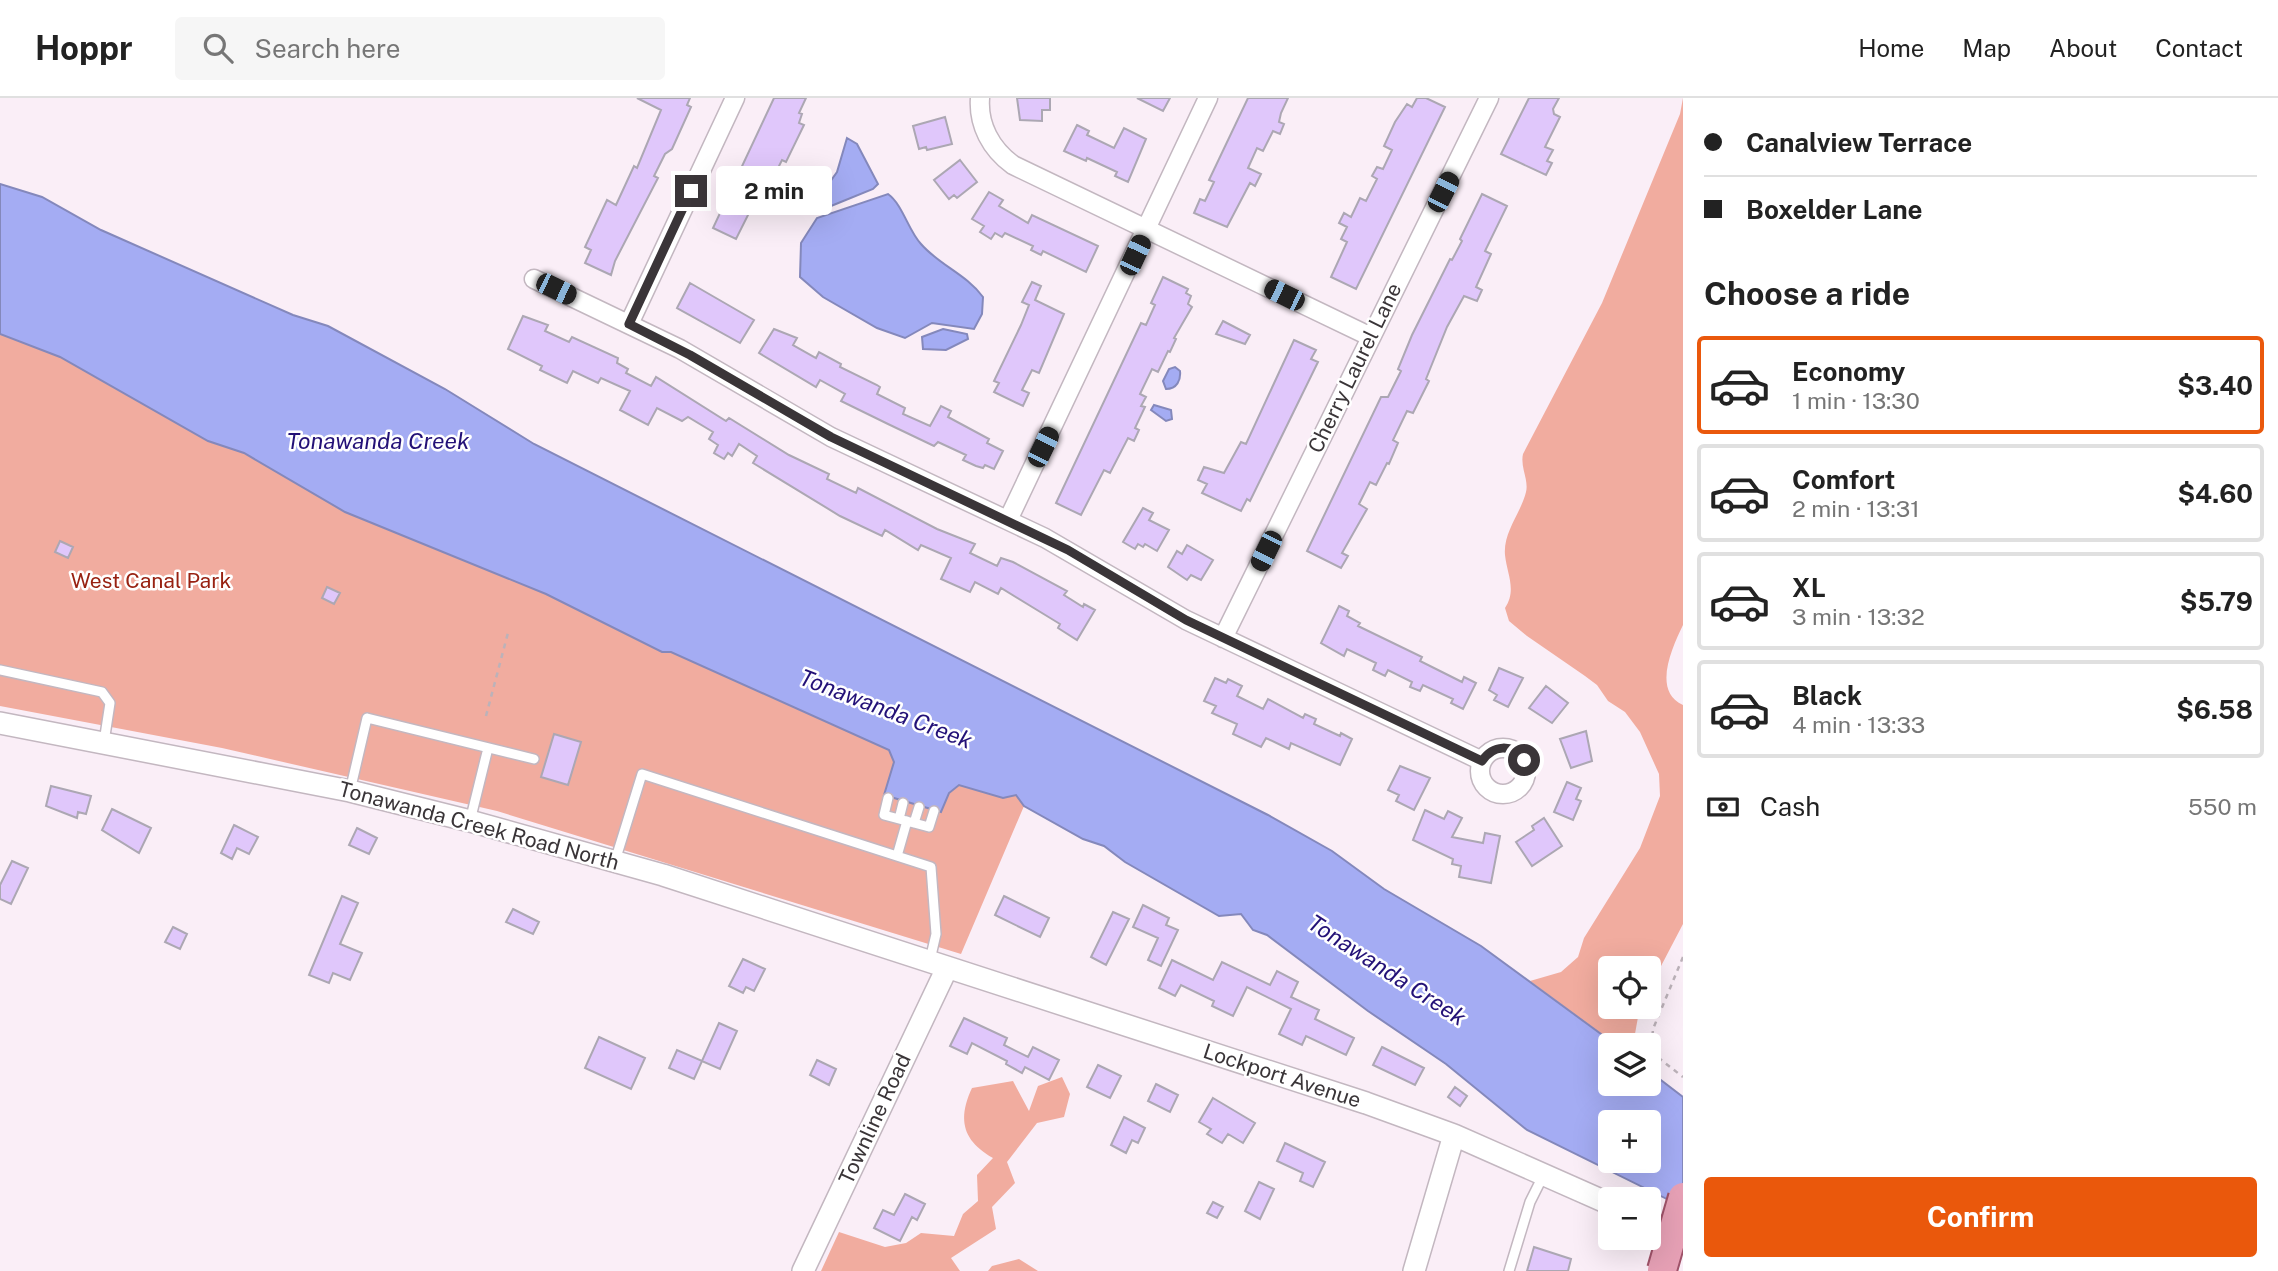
<!DOCTYPE html>
<html lang="en">
<head>
<meta charset="utf-8">
<style>
  body { margin:0; font-family:"Public Sans",sans-serif; background:#f6f6f6; color:#222; height:100vh; display:flex; flex-direction:column; font-size:26px; white-space:nowrap }
  * { box-sizing:border-box; margin:0 }
  p { font-size:23px; color:#767676 }
  .icon { flex:none; width:38px; height:38px; fill:none; stroke:currentColor; stroke-width:2; stroke-linecap:round; stroke-linejoin:round }
  .map { position:relative; flex:1; overflow:hidden }
  .sheet { display:flex; flex-direction:column; background:#fff; width:595px }
  .sheet>* { flex:none }
  .banner { display:grid; align-content:center; height:154px; padding:0 21px; background:#fff }
  .controls { position:absolute; left:1598px; top:858px; display:grid; gap:14px }
  .controls a { display:grid; place-items:center; width:63px; height:63px; border-radius:7px; background:#fff; box-shadow:0 7px 28px #0002; font-size:35px }
  .end { position:absolute; width:32px; height:32px; margin:-16px; border:9px solid #3a3538; background:#fff; box-shadow:0 0 0 4px #fff }
  .from { border-radius:50% }
  .bubble { position:absolute; height:49px; border-radius:7px; background:#fff; box-shadow:0 7px 28px #0002; font-size:23px; font-weight:700; line-height:49px; text-align:center }
  .car { position:absolute; width:21px; height:42px; margin:-21px -10px; border-radius:9px; box-shadow:0 0 5px 2px #0007; background:linear-gradient(#222 24%,#8ab4d8 0 40%,#222 0 76%,#8ab4d8 0 86%,#222 0) }
  .banner b { display:flex; align-items:center; gap:24px; height:66px; font-size:26px }
  .banner b+b { border-top:2px solid #e0e0e0 }
  .banner i { width:18px; height:18px; background:#222 }
  ul { padding:0; list-style:none }
  li { display:flex; align-items:center; gap:21px; height:98px; margin:0 14px 10px; padding:0 7px; border:4px solid #e0e0e0; border-radius:7px }
  li div { flex:1 }
  li b { display:block; font-size:26px }
  li em { font-style:normal; font-weight:700 }
  li.current { border-color:#ea580c }
  li>.icon { width:63px; height:63px; stroke-width:1.5 }
  h2 { padding:0 21px; font-size:32px; line-height:84px }
  .pay { display:flex; align-items:center; gap:18px; height:77px; padding:0 21px; font-size:26px }
  .pay p { margin-inline-start:auto }
  .button { display:flex; gap:14px; margin-top:auto; padding:14px 21px }
  .button a { flex:1; height:80px; border-radius:7px; background:#ea580c; color:#fff; font-size:28px; font-weight:700; line-height:80px; text-align:center }
  header { display:flex; align-items:center; gap:42px; box-sizing:border-box; height:98px; padding:0 35px; background:#fff; border-bottom:2px solid #e0e0e0 }
  header strong { font-size:33px }
  nav { display:flex; gap:38px; margin-inline-start:auto; font-size:24px }
  .search { width:490px; height:63px; background:#f6f6f6; display:flex; align-items:center; gap:18px; box-sizing:border-box; padding:0 24px; border-radius:7px; color:#767676; font-size:26px }
  main { display:flex; flex:1; min-height:0 }
  .map>svg:first-child { display:block }
</style>
</head>
<body>
<header>
<strong>Hoppr</strong>
<div class="search"><svg class="icon" aria-label="search" viewBox="0 0 24 24"><circle cx="10" cy="10" r="6"/><path d="M15 15l6 6"/></svg>Search here</div>
<nav><a>Home</a><a>Map</a><a>About</a><a>Contact</a></nav>
</header>
<main>
<div class="map">
<svg width="1683" height="1173" viewBox="0 0 1683 1173">
  <rect width="100%" height="100%" fill="#faeef7"/>
  <path fill="#f1ac9f" d="M1683,0v527c-11,23 -31,66 0,80v219l-34,65 -1,-21h-38v38h30l-7,39h-17l-86,-64 31,-9 17,-15 6,-19 56,-90 20,-52 -1,-22 -19,-42 -15,-20 -17,-11 -11,-16 -12,-9 -58,-40 -18,-15 -4,-13c12,-18 2,-34 0,-53 -2,-23 16,-42 21,-63 3,-12 -6,-25 -3,-38l79,-151 78,-189z
    M0,236l60,23 148,84 36,12 101,59 201,82 116,58h9l218,98 5,11 -10,34 65,-2 10,-8 44,13 13,-3 8,11 -63,148 -464,-143 -275,-63 -222,-42z
    M1062,979l8,17 -6,23 -27,6 -30,39 8,21 -23,24 4,22 -45,29 9,13h-139l18,-39 46,15 21,-4 15,-10 33,3 9,-22 15,-13 -1,-26 16,-17c-30,-17 -36,-38 -21,-70l41,-7 16,30 9,-25z
    M1019,1161l19,12h-50l4,-5z"/>
  <path fill="#a4acf3" stroke="#8488bb" stroke-width="2" fill-rule="evenodd" d="M847,40l10,6 21,40 -5,5 -47,19 -4,-3 3,-16 12,-17z
    M0,86l42,13 59,33 192,85 35,11 117,63 89,55 734,371 64,36 52,38 97,57 135,99h-6v38h38l1,-12 34,26v110l-156,-77 -81,-66 -78,-53 -101,-76 -14,-5 -12,-16 -22,2 -94,-54 -21,-16 -21,-7 -59,-33 -8,-11 -13,3 -44,-13 -10,8 -8,19 -57,-17 10,-33 -5,-12 -218,-98h-9l-116,-58 -201,-82 -101,-59 -36,-12 -148,-84 -60,-23zM1610,1024h38v38h-38z
    M888,96c15,11 20,36 33,50 18,21 45,30 62,53l-1,17 -8,15 -42,-6 -27,15 -28,-10 -54,-31 -23,-20 1,-34 16,-25z
    M943,231l24,5 1,5 -22,11 -23,-1 -1,-12z
    M1175,269l5,4c1,9 -3,18 -14,18l-3,-8 6,-12z
    M1154,307l17,5 1,9 -6,2 -15,-11z"/>
  <path fill="#e0c7fb" stroke="#aca7b3" stroke-width="2" d="M637,0h53l-3,7 4,2 -19,42 -7,5 -11,22 4,2 -43,83 -4,14 -26,-12 6,-13 -6,-3 22,-47 9,5 18,-39 3,2 24,-58z
    M774,0h32l-7,15 3,1 -3,9 5,2 -18,37 -4,-2 -11,22 5,2 -12,24 -10,-5 -18,36 -23,-11z
    M1017,0h33v12h-8v11l-22,-1z
    M1137,0h33l-7,13z
    M1248,0h40l-7,15 -2,9 5,2 -4,10 -7,-3 -10,20 -6,-3 -9,20 13,6 -6,12 -5,-3 -23,44 -33,-14 6,-14 5,2 9,-19 -5,-2z
    M1417,0h9l19,9 -89,182 -25,-12 16,-35 -6,-3 6,-12 -8,-4 5,-10 7,4 9,-19 6,3 11,-22 -5,-3 5,-9 6,2 9,-19 -8,-4 11,-24 12,-18 5,3z
    M1529,0h30l-6,11 1,5 6,3 -15,30 8,3 -6,11 5,2 -6,12 -45,-21z
    M945,19l7,27 -25,6 -1,-3 -7,2 -6,-23z
    M1077,27l12,6 -2,4 27,13 10,-20 22,11 -18,43 -13,-6 2,-4 -30,-14 -1,3 -22,-10z
    M960,62l17,22 -20,16 -3,-3 -5,4 -15,-19z
    M989,94l14,8 -4,6 29,17 4,-8 66,31 -12,26 -43,-21 -2,4 -10,-5 2,-4 -28,-13 -3,4 -7,-4 -4,6 -11,-7 4,-6 -12,-7z
    M1482,96l25,12 -22,45 6,3 -15,33 6,3 -5,11 -13,-5 -17,31 -21,52 3,2 -16,32 -6,-2 -14,29 5,3 -9,21 -2,-1 -11,22 -6,-3 -11,22 8,5 -25,44 6,3 -7,12 -34,-17 74,-154h7l13,-26 -3,-2 14,-34 38,-76 2,1 10,-19 -2,-2z
    M1163,179l25,12 -2,4 5,3 -3,8 4,3 -18,31 2,1 -6,13 -2,-1 -10,21 -6,-3 -12,25 6,3 -5,9 4,1 -10,21 4,2 -5,11 -6,-3 -18,35 -6,-3 -23,45 -25,-12 85,-180 5,2 9,-20 -4,-2z
    M1032,184l9,4 -6,14 29,14 -25,59 -7,-3 -10,20 7,3 -6,13 -29,-14 5,-9 -5,-2 27,-56 8,-20 -7,-3z
    M690,185l64,37 -14,23 -63,-35z
    M523,218l25,9 -3,6 24,11 3,-5 46,21 -1,5 11,6 -2,4 25,13 5,-9 70,44 3,-3 60,37 40,19 -2,5 29,14 2,-5 79,41 38,15 -5,9 27,13 4,-8 12,4 54,29 -3,4 19,12 1,-3 11,6 -18,30 -19,-12 2,-4 -59,-36 -3,6 -23,-12 -5,10 -29,-13 10,-21 -30,-13 -3,5 -33,-20 -3,6 -42,-20 -87,-53 4,-7 -18,-12 -7,12 -4,-3 -4,6 -10,-6 4,-8 -9,-6 4,-7 -25,-15 -6,4 -25,-13 -9,17 -28,-15 10,-19 -29,-13 -3,5 -25,-12 -6,12 -27,-13 2,-4 -34,-17z
    M1223,223l27,14 -5,9 -29,-10z
    M774,231l23,9 -4,7 23,13 3,-6 22,12 -1,3 37,18 3,2 -3,7 28,14 -2,6 27,12 11,-20 10,5 -3,6 41,22 -2,4 16,8 -9,18 -9,-4 -2,3 -7,-2 -13,-6 3,-5 -28,-13 -4,4 -46,-22 -47,-23 4,-7 -25,-14 -4,7 -57,-34z
    M1294,242l22,10 -5,9 7,3 -68,139 -3,-2 -6,12 -39,-18 5,-9 -9,-4 6,-13 20,6 17,-31 5,2z
    M1143,410l10,5 -4,7 20,10 -12,21 -12,-7 -2,3 -5,-3 -3,5 -12,-7z
    M60,443l13,6 -5,11 -13,-6z
    M1187,447l26,15 -12,20 -10,-5 -4,5 -19,-13 9,-16 5,3z
    M327,489l13,6 -6,11 -12,-6z
    M1339,508l10,5 -2,5 13,7 -2,3 64,31 -2,4 42,21 2,-5 12,6 -13,26 -12,-6 2,-4 -30,-14 -3,6 -10,-4 2,-5 -24,-12 -3,6 -12,-6 3,-7 -29,-14 -3,7 -23,-13z
    M1499,570l24,10 -15,29 -14,-7 3,-5 -8,-5z
    M1215,580l11,5 2,-4 14,7 -5,10 26,13 5,-10 35,19 2,-4 11,5 -2,5 26,12 1,-3 11,6 -12,26 -49,-22 -2,6 -23,-11 -5,9 -28,-13 4,-10 -25,-11 4,-7 -12,-5z
    M1546,588l22,17 -16,20 -23,-15z
    M1586,633l6,30 -21,7 -11,-29z
    M554,636l27,8 -13,43 -27,-8z
    M1400,668l30,12 -16,32 -18,-9 3,-6 -11,-5z
    M1567,684l14,6 -5,11 5,2 -8,19 -19,-8z
    M51,688l40,10 -5,18 -8,-2 -1,6 -31,-12z
    M112,711l39,19 -12,25 -37,-23z
    M1425,712l19,9 4,-8 14,7 -10,19 31,6 2,-10 15,3 -9,47 -32,-6 2,-11 -9,-2 1,-5 -40,-19z
    M1544,720l18,28 -30,20 -16,-24 18,-12 -2,-4z
    M234,727l24,12 -9,17 -12,-6 -5,11 -11,-6z
    M357,730l20,10 -8,16 -20,-9z
    M12,763l16,7 -17,36 -11,-5v-14z
    M342,798l16,7 -18,41 22,9 -12,27 -17,-7 -4,10 -20,-8z
    M1004,798l45,22 -9,19 -45,-22z
    M1143,807l26,13 -3,7 12,5 -17,36 -13,-6 10,-22 -25,-11z
    M513,811l26,13 -6,12 -27,-12z
    M1113,814l16,7 -23,46 -15,-8z
    M173,829l14,7 -7,15 -15,-7z
    M743,861l22,10 -11,22 -8,-4 -3,6 -14,-7z
    M1172,862l41,20 9,-18 48,23 7,-14 21,11 -7,15 28,13 -4,9 39,19 -8,17 -40,-19 -4,9 -23,-11 12,-25 -44,-22 -14,29 -21,-10 2,-5 -33,-16 -6,11 -16,-8z
    M964,920l43,20 -3,7 24,12 5,-10 26,13 -10,20 -24,-13 -3,6 -16,-9 1,-3 -35,-18 -5,11 -17,-8z
    M719,925l18,8 -17,38 -18,-8 -8,18 -25,-11 8,-18 25,11z
    M599,939l46,21 -14,31 -46,-21z
    M1382,949l42,21 -9,17 -42,-20z
    M817,962l19,9 -7,16 -19,-10z
    M1098,967l23,11 -11,22 -23,-11z
    M1156,986l22,11 -8,17 -22,-11z
    M1455,989l12,9 -7,10 -12,-9z
    M1213,1000l42,25 -12,20 -15,-9 -6,9 -15,-9 4,-5 -12,-7z
    M1124,1019l21,11 -7,15 -6,-3 -6,13 -15,-8z
    M1285,1045l40,19 -12,25 -13,-6 3,-8 -26,-12z
    M1259,1084l15,7 -14,30 -15,-8z
    M905,1096l20,10 -8,16 -5,-3 -12,24 -26,-13 9,-18 11,5z
    M1213,1104l10,5 -6,11 -10,-5z
    M1534,1149l37,12 -3,12h-41z"/>
  <g fill="none" stroke-linecap="round" stroke-linejoin="round">
    <defs>
      <path id="service" d="M0,572l102,22 8,11 -6,39
        M350,693l17,-73 167,41
        M888,700l-4,17 45,12 5,-16
        M899,721l4,-16
        M470,723l18,-73
        M914,725l5,-16
        M897,758l10,-35
        M615,763l27,-87 289,93 5,67 -6,26
        M1509,1173l21,-69 14,-28"/>
      <path id="minor" d="M980,0c-2,27 11,51 33,67l356,171
        M534,181l146,70 151,88 214,101 141,82 296,141
        M629,226l106,-226
        M1008,422l200,-422
        M1223,540l266,-540
        M1480 673a23 23 0 1 1 46 0a23 23 0 1 1-46 0Z"/>
      <path id="tertiary" d="M0,625l350,68 120,30 193,54 703,228 88,32 156,69
        M1648,1123l35,16
        M803,1173l144,-303
        M1414,1173l40,-136"/>
    </defs>
    <use href="#service" stroke="#c3b7c0" stroke-width="12"/>
    <use href="#minor" stroke="#c3b7c0" stroke-width="21"/>
    <use href="#tertiary" stroke="#c3b7c0" stroke-width="24"/>
    <path stroke="#bcb2b9" stroke-width="2.5" stroke-dasharray="5 5" stroke-linecap="butt" d="M486,618l23,-87
      M1683,859l-30,72 -2,23 32,25"/>
    <use href="#service" stroke="#fff" stroke-width="9"/>
    <use href="#minor" stroke="#fff" stroke-width="18"/>
    <use href="#tertiary" stroke="#fff" stroke-width="21"/>
    <defs>
      <path id="primary-bridge" d="M1662,1172l21,-73"/>
    </defs>
    <use href="#primary-bridge" stroke="#9f5269" stroke-width="32" stroke-linecap="butt"/>
    <use href="#primary-bridge" stroke="#e6a0b5" stroke-width="28"/>
  </g>
  <g fill="none" stroke-linecap="round" stroke-linejoin="round">
    <path stroke="#3a3538" stroke-width="9" d="M691,93l-62,133 61,31 141,82 237,113 118,70 296,141c11,-16 30,-18 42,-1"/>
  </g>
  <g text-anchor="middle" stroke-width="5" stroke-linejoin="round" paint-order="stroke">
    <g font-size="21" fill="#3a3538" stroke="#fff">
      <text transform="translate(1355 270) rotate(-64)" y="7">Cherry Laurel Lane</text>
      <text transform="translate(479 728) rotate(15)" y="7">Tonawanda Creek Road North</text>
      <text transform="translate(1282 978) rotate(18)" y="7">Lockport Avenue</text>
      <text transform="translate(875 1021) rotate(-65)" y="7">Townline Road</text>
    </g>
    <g font-size="21" fill="#982212" stroke="#fff">
      <text x="151" y="490">West Canal Park</text>
    </g>
    <g font-size="23" font-style="italic" fill="#231177" stroke="#fff">
      <text x="378" y="351">Tonawanda Creek</text>
      <text transform="translate(886 611) rotate(21)" y="8">Tonawanda Creek</text>
      <text transform="translate(1387 872) rotate(33)" y="8">Tonawanda Creek</text>
    </g>
  </g>
</svg>
<div class="controls">
<a><svg class="icon" aria-label="locate" viewBox="0 0 24 24"><circle cx="12" cy="12" r="6"/><path d="M12 2v4M12 18v4M2 12h4M18 12h4"/></svg></a>
<a><svg class="icon" aria-label="layers" viewBox="0 0 24 24"><path d="M12 4l9 5-9 5-9-5zM3 14l9 5 9-5"/></svg></a>
<a>+</a>
<a>−</a>
</div>
<i class="end from" style="left:1524px;top:662px"></i>
<i class="end" style="left:691px;top:93px"></i>
<div class="bubble" style="left:716px;top:68px;width:116px">2 min</div>
<i class="car" style="left:1443px;top:94px;rotate:27deg"></i>
<i class="car" style="left:1135px;top:157px;rotate:25deg"></i>
<i class="car" style="left:556px;top:191px;rotate:116deg"></i>
<i class="car" style="left:1284px;top:197px;rotate:296deg"></i>
<i class="car" style="left:1043px;top:349px;rotate:26deg"></i>
<i class="car" style="left:1266px;top:453px;rotate:206deg"></i>
</div>
<section class="sheet">
<div class="banner">
<b><i class="from"></i>Canalview Terrace</b>
<b><i></i>Boxelder Lane</b>
</div>
<h2>Choose a ride</h2>
<ul>
<li class="current"><svg class="icon" aria-label="car" viewBox="0 0 24 24"><path d="M5 17H2v-5l4-1 3-4h7l3 4 3 1v5h-3M9 17h6M6 11h13"/><circle cx="7" cy="17" r="2"/><circle cx="17" cy="17" r="2"/></svg><div><b>Economy</b><p>1 min · 13:30</p></div><em>$3.40</em></li>
<li><svg class="icon" aria-label="car" viewBox="0 0 24 24"><path d="M5 17H2v-5l4-1 3-4h7l3 4 3 1v5h-3M9 17h6M6 11h13"/><circle cx="7" cy="17" r="2"/><circle cx="17" cy="17" r="2"/></svg><div><b>Comfort</b><p>2 min · 13:31</p></div><em>$4.60</em></li>
<li><svg class="icon" aria-label="car" viewBox="0 0 24 24"><path d="M5 17H2v-5l4-1 3-4h7l3 4 3 1v5h-3M9 17h6M6 11h13"/><circle cx="7" cy="17" r="2"/><circle cx="17" cy="17" r="2"/></svg><div><b>XL</b><p>3 min · 13:32</p></div><em>$5.79</em></li>
<li><svg class="icon" aria-label="car" viewBox="0 0 24 24"><path d="M5 17H2v-5l4-1 3-4h7l3 4 3 1v5h-3M9 17h6M6 11h13"/><circle cx="7" cy="17" r="2"/><circle cx="17" cy="17" r="2"/></svg><div><b>Black</b><p>4 min · 13:33</p></div><em>$6.58</em></li>
</ul>
<div class="pay"><svg class="icon" aria-label="cash" viewBox="0 0 24 24"><path d="M3 7h18v10H3z"/><circle cx="12" cy="12" r="2"/></svg>Cash<p>550 m</p></div>
<div class="button"><a>Confirm</a></div>
</section>
</main>
</body>
</html>
